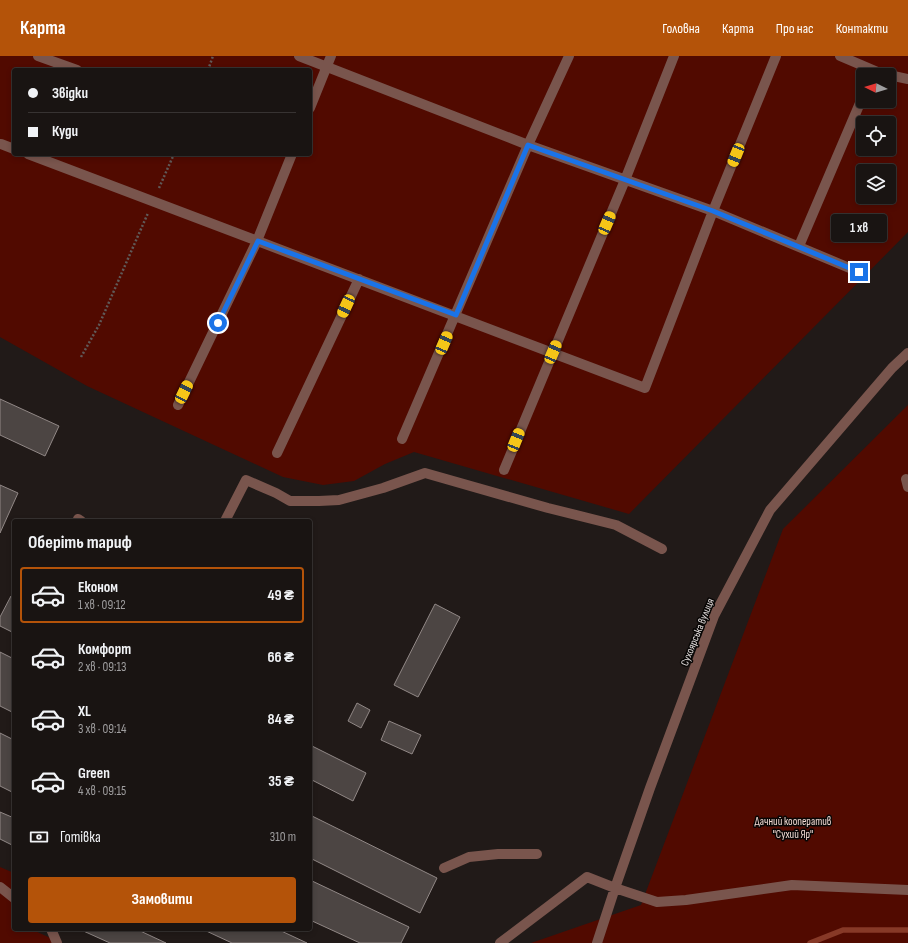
<!DOCTYPE html>
<html lang="uk">
<head>
<meta charset="utf-8">
<style>
  body { margin:0; font-family:"Sofia Sans Condensed",sans-serif; background:#221d1b; color:#f1f3f6; height:100vh; display:flex; flex-direction:column; font-size:15px; white-space:nowrap }
  * { box-sizing:border-box; margin:0 }
  p { font-size:13px; color:#9f9e9f }
  .icon { flex:none; width:22px; height:22px; fill:none; stroke:currentColor; stroke-width:2; stroke-linecap:round; stroke-linejoin:round }
  .map { position:relative; flex:1; overflow:hidden }
  .details { position:absolute; left:12px; top:463px; width:300px; height:412px; display:flex; flex-direction:column; background:#191412; border-radius:4px; box-shadow:0 2px 6px #0003,0 0 0 1px #373332 }
  .details>* { flex:none }
  .banner { position:absolute; left:12px; top:12px; width:300px; height:88px; border-radius:4px; box-shadow:0 2px 6px #0003,0 0 0 1px #373332; display:grid; align-content:center; height:88px; padding:0 16px; background:#191412 }
  .needle { width:26px; rotate:275deg }
  .controls { position:absolute; left:856px; top:12px; display:grid; gap:8px }
  .controls a { display:grid; place-items:center; width:40px; height:40px; border-radius:4px; background:#191412; box-shadow:0 2px 6px #0003,0 0 0 1px #373332; font-size:20px }
  .end { position:absolute; width:18px; height:18px; margin:-9px; border:5px solid #1a73e8; background:#fff; box-shadow:0 0 0 2px #fff }
  .from { border-radius:50% }
  .bubble { position:absolute; height:28px; border-radius:4px; background:#191412; box-shadow:0 2px 6px #0003,0 0 0 1px #373332; font-size:13px; font-weight:700; line-height:28px; text-align:center }
  .car { position:absolute; width:12px; height:24px; margin:-12px -6px; border-radius:5px; box-shadow:0 0 3px 1px #0007; background:linear-gradient(#f5c518 24%,#345 0 40%,#f5c518 0 76%,#345 0 86%,#f5c518 0) }
  .banner b { display:flex; align-items:center; gap:14px; height:38px; font-size:15px }
  .banner b+b { border-top:1px solid #373332 }
  .banner i { width:10px; height:10px; background:#f1f3f6 }
  ul { padding:0; list-style:none }
  li { display:flex; align-items:center; gap:12px; height:56px; margin:0 8px 6px; padding:0 8px; border:2px solid transparent; border-radius:4px }
  li div { flex:1 }
  li b { display:block; font-size:15px }
  li em { font-style:normal; font-weight:700 }
  li.selected { border-color:#b45309 }
  li>.icon { width:36px; height:36px; stroke-width:1.5 }
  h2 { padding:0 16px; font-size:18px; line-height:48px }
  .pay { display:flex; align-items:center; gap:10px; height:44px; padding:0 16px; font-size:15px }
  .pay p { margin-inline-start:auto }
  .cta { display:flex; gap:8px; margin-top:auto; padding:8px 16px }
  .cta a { flex:1; height:46px; border-radius:4px; background:#b45309; color:#fff; font-size:16px; font-weight:700; line-height:46px; text-align:center }
  header { display:flex; align-items:center; gap:24px; box-sizing:border-box; height:56px; padding:0 20px; background:#b45309; color:#fff }
  header strong { font-size:19px }
  nav { display:flex; gap:22px; margin-inline-start:auto; font-size:14px }
  .map>svg:first-child { display:block }
</style>
</head>
<body>
<header>
<strong>Карта</strong>
<nav><a>Головна</a><a>Карта</a><a>Про нас</a><a>Контакти</a></nav>
</header>
<div class="map">
<svg width="908" height="887" viewBox="0 0 908 887">
  <rect width="100%" height="100%" fill="#211a18"/>
  <path fill="#510a00" fill-rule="evenodd" d="M0,0h908v176l-279,282 -215,-62 -29,12 -31,17 -31,4 -40,-8 -196,-91 -87,-49zM14,14h296v84h-296zM863,19h26v26h-26zM863,67h26v26h-26zM863,115h26v26h-26z
    M908,349v538h-377l110,-38 142,-376z
    M0,811l14,6v56h17l30,14h-61z"/>
  <g fill="none" stroke-linecap="round" stroke-linejoin="round">
    <path stroke="#873927" stroke-width="5.5" d="M810,887l33,-13h65"/>
  </g>
  <path fill="#4c4543" stroke="#918886" d="M0,343l59,27 -14,30 -45,-21z
    M0,429l18,8 -18,40z
    M11,540l3,1v36l-14,-7v-9z
    M435,548l25,13 -42,80 -24,-12z
    M0,596l14,7v54l-14,-7z
    M357,647l13,7 -9,18 -13,-7z
    M389,665l32,14 -9,19 -31,-14z
    M0,677l14,7v53l-14,-7z
    M310,689l56,28 -13,28 -43,-22z
    M0,756l14,6v28l-14,-7z
    M310,759l127,63 -17,35 -110,-55z
    M310,824l99,47 -8,16h-41l-50,-23z
    M79,873h57l30,14h-56z
    M202,873h75l30,14h-75z"/>
  <g fill="none" stroke-linecap="round" stroke-linejoin="round">
    <path stroke="#605a58" stroke-width="2.5" stroke-dasharray="2 2" stroke-linecap="butt" d="M208,14l5,-14
      M159,132l15,-34
      M81,301l18,-32 49,-112"/>
    <path stroke="#79554d" stroke-width="10" d="M38,0l39,14
      M299,0l229,89 185,66 146,61
      M840,0l40,17 28,6
      M310,52l21,-52
      M1,88l13,5
      M28,98l617,234 68,-177 63,-155
      M799,190l64,-150
      M178,349l79,-164 35,-87
      M402,383l126,-294 41,-89
      M277,397l82,-174
      M504,414l121,-290 49,-124
      M906,423l2,8
      M78,463l3,2
      M225,465l21,-41 30,13 14,8h29l20,-1 44,-12 42,-15 123,35 68,17 46,24
      M444,812l25,-11 29,-3h39
      M0,831l14,11
      M51,873l6,14
      M500,887l87,-66 28,11 42,14 29,-2 106,-15 116,5
      M597,887l18,-55 35,-100 64,-172 56,-106 122,-142 16,-15"/>
  </g>
  <g fill="none" stroke-linecap="round" stroke-linejoin="round">
    <path stroke="#1a73e8" stroke-width="5" d="M218,267l40,-82 198,74 72,-170 185,66 146,61"/>
  </g>
  <g text-anchor="middle" stroke-width="3" stroke-linejoin="round" paint-order="stroke">
    <g font-size="11" fill="#e2dddc" stroke="#080605">
      <text transform="translate(697 576) rotate(-68)" y="4">Сухоярська вулиця</text>
    </g>
    <g font-size="11" fill="#f3dbd4" stroke="#080605">
      <text x="793" y="769">Дачний кооператив<tspan x="793" dy="13">"Сухий Яр"</tspan></text>
    </g>
  </g>
</svg>
<div class="controls">
<a><svg class="needle" viewBox="-14 -14 28 28"><path d="M0-13l5 13h-10z" fill="#e53935"/><path d="M0 13l5-13h-10z" fill="#9f9e9f"/></svg></a>
<a><svg class="icon" aria-label="locate" viewBox="0 0 24 24"><circle cx="12" cy="12" r="6"/><path d="M12 2v4M12 18v4M2 12h4M18 12h4"/></svg></a>
<a><svg class="icon" aria-label="layers" viewBox="0 0 24 24"><path d="M12 4l9 5-9 5-9-5zM3 14l9 5 9-5"/></svg></a>
</div>
<i class="end from" style="left:218px;top:267px"></i>
<i class="end" style="left:859px;top:216px"></i>
<div class="bubble" style="left:831px;top:158px;width:56px">1 хв</div>
<i class="car" style="left:736px;top:99px;rotate:202deg"></i>
<i class="car" style="left:607px;top:167px;rotate:23deg"></i>
<i class="car" style="left:346px;top:250px;rotate:205deg"></i>
<i class="car" style="left:444px;top:287px;rotate:23deg"></i>
<i class="car" style="left:553px;top:296px;rotate:23deg"></i>
<i class="car" style="left:184px;top:336px;rotate:26deg"></i>
<i class="car" style="left:516px;top:384px;rotate:22deg"></i>
<div class="banner">
<b><i class="from"></i>Звідки</b>
<b><i></i>Куди</b>
</div>
<section class="details">
<h2>Оберіть тариф</h2>
<ul>
<li class="selected"><svg class="icon" aria-label="car" viewBox="0 0 24 24"><path d="M5 17H2v-5l4-1 3-4h7l3 4 3 1v5h-3M9 17h6M6 11h13"/><circle cx="7" cy="17" r="2"/><circle cx="17" cy="17" r="2"/></svg><div><b>Економ</b><p>1 хв · 09:12</p></div><em>49 ₴</em></li>
<li><svg class="icon" aria-label="car" viewBox="0 0 24 24"><path d="M5 17H2v-5l4-1 3-4h7l3 4 3 1v5h-3M9 17h6M6 11h13"/><circle cx="7" cy="17" r="2"/><circle cx="17" cy="17" r="2"/></svg><div><b>Комфорт</b><p>2 хв · 09:13</p></div><em>66 ₴</em></li>
<li><svg class="icon" aria-label="car" viewBox="0 0 24 24"><path d="M5 17H2v-5l4-1 3-4h7l3 4 3 1v5h-3M9 17h6M6 11h13"/><circle cx="7" cy="17" r="2"/><circle cx="17" cy="17" r="2"/></svg><div><b>XL</b><p>3 хв · 09:14</p></div><em>84 ₴</em></li>
<li><svg class="icon" aria-label="car" viewBox="0 0 24 24"><path d="M5 17H2v-5l4-1 3-4h7l3 4 3 1v5h-3M9 17h6M6 11h13"/><circle cx="7" cy="17" r="2"/><circle cx="17" cy="17" r="2"/></svg><div><b>Green</b><p>4 хв · 09:15</p></div><em>35 ₴</em></li>
</ul>
<div class="pay"><svg class="icon" aria-label="cash" viewBox="0 0 24 24"><path d="M3 7h18v10H3z"/><circle cx="12" cy="12" r="2"/></svg>Готівка<p>310 m</p></div>
<div class="cta"><a>Замовити</a></div>
</section>
</div>
</body>
</html>
